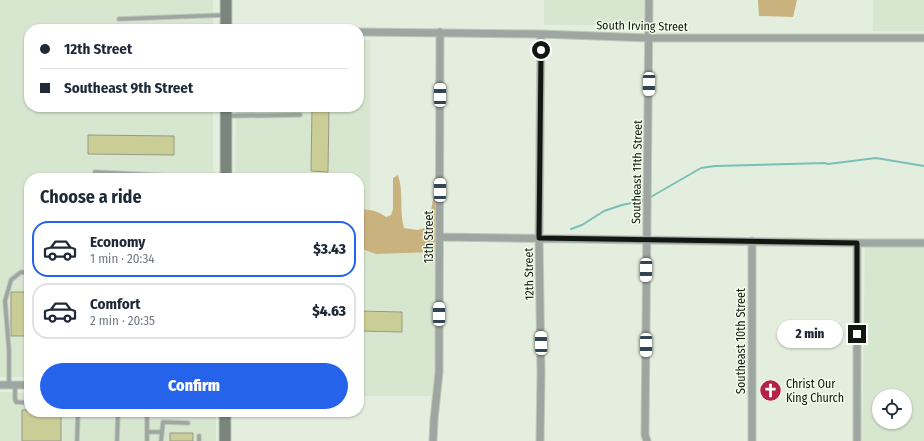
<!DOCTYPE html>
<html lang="en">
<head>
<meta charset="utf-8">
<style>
  body { margin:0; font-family:"Fira Sans Condensed",sans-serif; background:#f2f2f3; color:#1f2937; height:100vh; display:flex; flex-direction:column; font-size:15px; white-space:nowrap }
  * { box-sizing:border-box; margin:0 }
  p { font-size:13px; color:#747a83 }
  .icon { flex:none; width:22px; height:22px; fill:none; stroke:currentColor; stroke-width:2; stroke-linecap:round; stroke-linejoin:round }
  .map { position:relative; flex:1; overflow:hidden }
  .sheet { position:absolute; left:24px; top:173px; width:340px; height:244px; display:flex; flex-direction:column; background:#fff; border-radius:16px; box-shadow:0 1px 3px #0004 }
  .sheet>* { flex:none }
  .banner { position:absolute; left:24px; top:24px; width:340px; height:88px; border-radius:16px; box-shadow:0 1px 3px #0004; display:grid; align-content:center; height:88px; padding:0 16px; background:#fff }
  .fabs { position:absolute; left:872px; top:389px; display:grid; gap:8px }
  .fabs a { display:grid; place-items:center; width:40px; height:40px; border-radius:50%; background:#fff; box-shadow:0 1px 3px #0004; font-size:20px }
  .end { position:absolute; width:18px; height:18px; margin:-9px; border:5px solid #131711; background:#fff; box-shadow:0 0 0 2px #fff }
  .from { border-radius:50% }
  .bubble { position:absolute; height:28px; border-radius:14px; background:#fff; box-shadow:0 1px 3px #0004; font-size:13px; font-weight:800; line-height:28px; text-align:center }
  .car { position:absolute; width:12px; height:24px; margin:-12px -6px; border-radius:5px; box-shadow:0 0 3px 1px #0007; background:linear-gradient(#fff 24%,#345 0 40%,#fff 0 76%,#345 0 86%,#fff 0) }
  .banner b { display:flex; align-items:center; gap:14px; height:38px; font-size:15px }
  .banner b+b { border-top:1px solid #e0e1e3 }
  .banner i { width:10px; height:10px; background:#1f2937 }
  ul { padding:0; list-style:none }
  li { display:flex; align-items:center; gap:12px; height:56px; margin:0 8px 6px; padding:0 8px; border:2px solid #e0e1e3; border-radius:16px }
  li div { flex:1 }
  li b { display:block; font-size:15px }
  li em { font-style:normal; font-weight:800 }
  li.selected { border-color:#2563eb }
  li>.icon { width:36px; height:36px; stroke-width:1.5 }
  h2 { padding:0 16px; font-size:18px; line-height:48px }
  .button { display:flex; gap:8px; margin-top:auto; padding:8px 16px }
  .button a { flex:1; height:46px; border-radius:24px; background:#2563eb; color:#fff; font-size:16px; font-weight:800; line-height:46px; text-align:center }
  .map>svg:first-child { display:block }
</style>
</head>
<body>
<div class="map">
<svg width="924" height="441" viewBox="0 0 924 441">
  <rect width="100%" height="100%" fill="#e4eede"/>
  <path fill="#d7e6cf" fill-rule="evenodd" d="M0,0h213v29h-184v78h184v71h-184v199h-29z
    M544,0h100v25h-100z
    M873,0h51v31h-51z
    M359,40h11v169h-11v-31h-124l1,-71h123z
    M924,246v195h-62l3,-194zM879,396h26v26h-26z
    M359,248l17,6 61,-2 -3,128 -2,16h-73z
    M0,392l29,1v19h187v29h-216z"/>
  <path fill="#cab27f" d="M758,0h39l-4,17 -34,-1z
    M398,175c6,18 1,36 6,53l14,2 10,-3 7,-38 2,6v57l-61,2 -17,-6v-39c10,0 19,2 27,8l5,-2 2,-6v-31z"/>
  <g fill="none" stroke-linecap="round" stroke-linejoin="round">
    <path stroke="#7ac0b5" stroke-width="2" d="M649,198l52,-30 14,-2 110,-3 3,1 48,-6 48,8
      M571,229l11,-4 22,-14 18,-6 19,-4 4,-2"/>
  </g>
  <path fill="#cacd96" stroke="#979988" d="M312,107h17l-1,65 -17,-1z
    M88,135l86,1v19l-86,-1z
    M11,292h18v44h-18z
    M359,311l43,1v20l-43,-1z
    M22,410h7v2h32v29h-39z
    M170,433h23v8h-23z"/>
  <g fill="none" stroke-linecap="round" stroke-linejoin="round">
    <defs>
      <path id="lane" d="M119,19l106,-4
        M227,116l73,-1
        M95,172l79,4h51
        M9,385v-35l-4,-49 6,-21 10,-8 8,1
        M15,385v14l1,3 13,1
        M147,412v29
        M147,432h15l-1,9
        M162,432l1,-10 25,1
        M199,436v5
        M77,441l1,-29
        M117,441l1,-29"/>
      <path id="street" d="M359,32l182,2 108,4h275
        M440,237l417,6h67
        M752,241v200
        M0,385h29
        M433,441l1,-21 5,-48 1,-340
        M540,441l1,-68 -2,-135 2,-204
        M647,441l-2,-6 4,-435
        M857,441v-198"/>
      <path id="secondary" d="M226,0v29
        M226,178v-71
        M225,441v-29"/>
    </defs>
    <use href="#lane" stroke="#bec7b9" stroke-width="5.5"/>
    <use href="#street" stroke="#bec7b9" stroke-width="9"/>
    <use href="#secondary" stroke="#bec7b9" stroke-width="13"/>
    <use href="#lane" stroke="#9ea6a1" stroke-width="3.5"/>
    <use href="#street" stroke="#9ea6a1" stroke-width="7"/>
    <use href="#secondary" stroke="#7a857e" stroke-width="11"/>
  </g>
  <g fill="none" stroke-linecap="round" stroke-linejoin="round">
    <path stroke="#131711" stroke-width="5" d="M541,50l-2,188 318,5v91"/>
  </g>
  <defs>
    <symbol id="church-disc" viewBox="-11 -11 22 22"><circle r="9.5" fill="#b42247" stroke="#f1fceb"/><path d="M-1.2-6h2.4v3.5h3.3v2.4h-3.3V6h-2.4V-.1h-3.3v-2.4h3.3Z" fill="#fff"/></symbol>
  </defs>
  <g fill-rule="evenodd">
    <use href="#church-disc" x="758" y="378" width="25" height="25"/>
  </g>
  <g text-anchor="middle" stroke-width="3" stroke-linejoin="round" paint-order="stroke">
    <g font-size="12" fill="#131711" stroke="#f1fceb">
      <text transform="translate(642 26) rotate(1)" y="4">South Irving Street</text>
      <text transform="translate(637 172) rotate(-89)" y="4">Southeast 11th Street</text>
      <text transform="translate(429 237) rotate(-90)" y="4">13th Street</text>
      <text transform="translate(529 274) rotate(-91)" y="4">12th Street</text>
      <text transform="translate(741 341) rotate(-90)" y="4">Southeast 10th Street</text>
    </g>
    <g font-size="12" fill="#131711" stroke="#f1fceb" text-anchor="start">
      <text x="786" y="388">Christ Our<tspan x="786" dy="14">King Church</tspan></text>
    </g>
  </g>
</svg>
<div class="fabs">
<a><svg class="icon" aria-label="locate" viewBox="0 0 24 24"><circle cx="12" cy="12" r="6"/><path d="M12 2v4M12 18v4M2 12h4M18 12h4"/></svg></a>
</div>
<i class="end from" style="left:541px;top:50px"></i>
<i class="end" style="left:857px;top:334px"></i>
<div class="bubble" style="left:777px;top:320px;width:66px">2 min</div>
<i class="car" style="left:649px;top:84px;rotate:181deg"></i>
<i class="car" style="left:440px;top:95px;rotate:0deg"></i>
<i class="car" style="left:440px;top:190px;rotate:0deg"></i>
<i class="car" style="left:646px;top:270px;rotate:181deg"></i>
<i class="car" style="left:439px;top:314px;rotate:0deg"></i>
<i class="car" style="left:541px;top:343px;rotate:359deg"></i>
<i class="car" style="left:646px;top:345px;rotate:180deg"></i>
<div class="banner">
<b><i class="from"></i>12th Street</b>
<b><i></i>Southeast 9th Street</b>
</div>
<section class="sheet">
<h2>Choose a ride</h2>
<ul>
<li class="selected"><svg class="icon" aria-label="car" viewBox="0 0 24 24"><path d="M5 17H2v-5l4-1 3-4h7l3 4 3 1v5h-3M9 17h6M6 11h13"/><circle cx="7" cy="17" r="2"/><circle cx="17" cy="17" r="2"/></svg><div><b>Economy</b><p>1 min · 20:34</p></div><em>$3.43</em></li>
<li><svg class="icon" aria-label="car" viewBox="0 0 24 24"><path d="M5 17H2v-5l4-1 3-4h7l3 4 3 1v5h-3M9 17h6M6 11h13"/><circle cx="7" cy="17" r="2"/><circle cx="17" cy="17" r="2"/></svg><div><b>Comfort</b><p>2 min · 20:35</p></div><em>$4.63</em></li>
</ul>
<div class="button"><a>Confirm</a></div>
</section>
</div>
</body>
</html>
